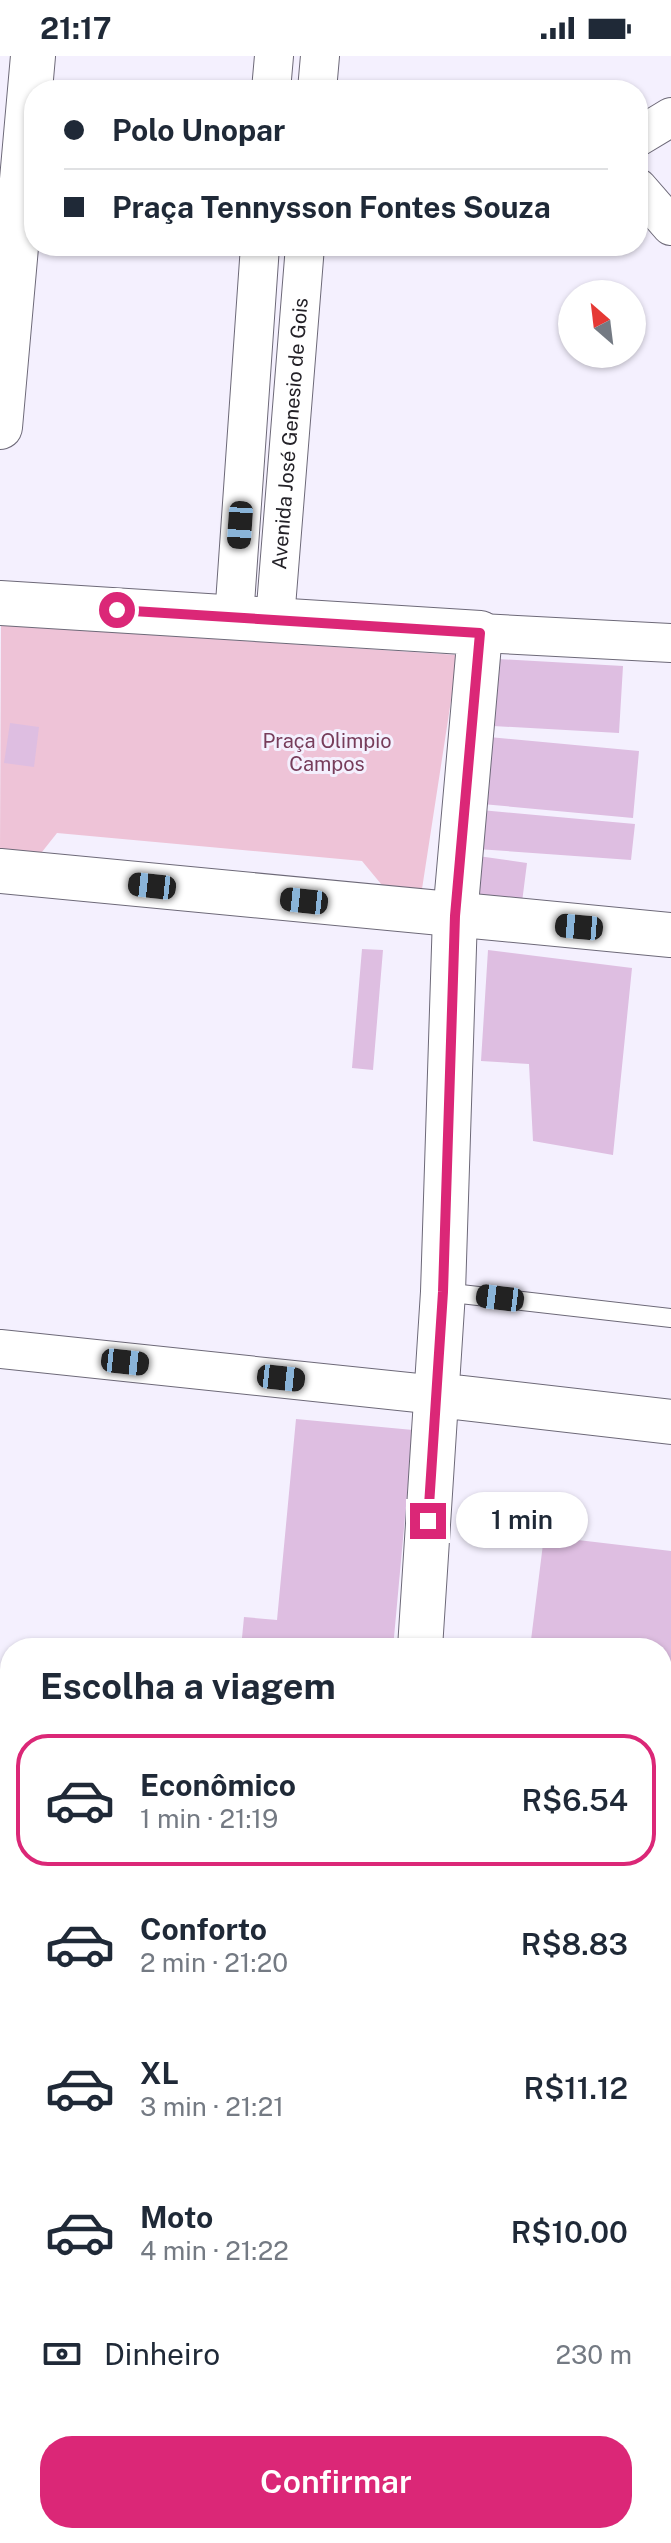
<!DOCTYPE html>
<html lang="pt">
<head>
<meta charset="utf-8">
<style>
  body { margin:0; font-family:"Public Sans",sans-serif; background:#f6f6f7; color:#1f2937; height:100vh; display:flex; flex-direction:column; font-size:30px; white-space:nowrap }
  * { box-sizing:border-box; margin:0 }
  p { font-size:26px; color:#747a83 }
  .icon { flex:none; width:44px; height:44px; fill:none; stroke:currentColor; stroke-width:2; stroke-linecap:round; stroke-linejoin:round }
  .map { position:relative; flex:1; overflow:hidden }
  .sheet { position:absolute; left:0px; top:1582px; width:672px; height:906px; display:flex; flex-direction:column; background:#fff; border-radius:32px 32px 0 0; box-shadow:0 2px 6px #0004 }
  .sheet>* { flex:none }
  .top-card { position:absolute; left:24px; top:24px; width:624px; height:176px; border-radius:32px; box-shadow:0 2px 6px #0004; display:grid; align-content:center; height:176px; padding:0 40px; background:#fff }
  .needle { width:52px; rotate:332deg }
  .buttons { position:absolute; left:558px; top:224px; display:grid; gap:16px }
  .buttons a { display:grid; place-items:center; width:88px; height:88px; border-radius:50%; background:#fff; box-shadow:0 2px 6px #0004; font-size:40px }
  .end { position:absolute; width:36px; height:36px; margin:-18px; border:10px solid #db2777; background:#fff; box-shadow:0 0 0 4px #fff }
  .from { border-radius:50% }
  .bubble { position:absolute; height:56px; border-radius:28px; background:#fff; box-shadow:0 2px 6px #0004; font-size:26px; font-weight:600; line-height:56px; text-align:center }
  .car { position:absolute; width:24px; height:48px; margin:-24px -12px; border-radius:10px; box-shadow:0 0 6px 2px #0007; background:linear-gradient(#222 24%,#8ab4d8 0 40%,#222 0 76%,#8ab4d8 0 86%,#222 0) }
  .top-card b { display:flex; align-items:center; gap:28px; height:76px; font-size:30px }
  .top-card b+b { border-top:2px solid #e0e1e3 }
  .top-card i { width:20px; height:20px; background:#1f2937 }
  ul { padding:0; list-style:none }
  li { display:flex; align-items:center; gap:24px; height:132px; margin:0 16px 12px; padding:0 24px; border:4px solid transparent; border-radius:32px }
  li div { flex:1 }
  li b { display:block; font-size:30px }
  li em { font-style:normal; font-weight:600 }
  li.on { border-color:#db2777 }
  li>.icon { width:72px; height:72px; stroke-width:1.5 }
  h2 { padding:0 40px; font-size:36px; line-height:96px }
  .pay { display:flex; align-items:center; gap:20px; height:88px; padding:0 40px; font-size:30px }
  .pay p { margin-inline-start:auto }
  .action { display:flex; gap:16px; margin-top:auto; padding:16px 40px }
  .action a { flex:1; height:92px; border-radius:32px; background:#db2777; color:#fff; font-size:32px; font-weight:600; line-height:92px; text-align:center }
  .status { display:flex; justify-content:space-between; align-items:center; height:56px; padding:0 40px; background:#fff; direction:ltr }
  .status svg { height:22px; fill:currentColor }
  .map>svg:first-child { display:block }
</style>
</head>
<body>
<div class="status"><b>21:17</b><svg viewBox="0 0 49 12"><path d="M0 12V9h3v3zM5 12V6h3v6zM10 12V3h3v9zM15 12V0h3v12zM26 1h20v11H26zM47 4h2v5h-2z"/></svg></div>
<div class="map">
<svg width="671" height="2487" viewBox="0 0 671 2487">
  <rect width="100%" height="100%" fill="#f4f0fe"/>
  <path fill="#eec3d7" d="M1,569l457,30 -36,234 -36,1 -24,-29 -305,-28 -19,24 -38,-5z
    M671,2309v178h-272l1,-9h262v-168z"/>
  <path fill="#debee1" d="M498,603l125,7 -4,67 -126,-7z
    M10,667l29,4 -5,40 -30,-4z
    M489,681l150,14 -6,67 -151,-14z
    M481,754l154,14 -4,36 -154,-11z
    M478,800l49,7 -6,47 -50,-7z
    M362,893l21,1 -10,120 -21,-2z
    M488,894l144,18 -19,187 -80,-14 -4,-77 -48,-3z
    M296,1363l117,11 -20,218h-152l3,-31 33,3z
    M544,1480l127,15v194l-9,-1v-96h-132z"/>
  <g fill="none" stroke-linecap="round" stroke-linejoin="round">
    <defs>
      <path id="lane" d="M443,1236l228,26
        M0,2487h1
        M78,2487l44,-9"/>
      <g id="street">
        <path d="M271,34l3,-34"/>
        <path d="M317,34l3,-34"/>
        <path d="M638,81l33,-20"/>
        <path d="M638,132l33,38"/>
        <path d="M234,562l26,-372"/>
        <path id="s1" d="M275,563l30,-373"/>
        <path d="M480,577l191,10"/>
        <path d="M0,1293l437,46"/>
        <path d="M0,2034l10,1"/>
        <path d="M662,2267h9"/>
        <path d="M0,2296h10"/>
      </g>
      <path id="secondary" d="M0,371l33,-371
        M0,547l480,30 -25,283 -12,376 -23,356
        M437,1339l234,27
        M360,2487v-9"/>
      <path id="primary" d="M0,815l671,64
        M0,1747h10
        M662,1775h9"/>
    </defs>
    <use href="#lane" stroke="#6d6978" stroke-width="20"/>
    <use href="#street" stroke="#6d6978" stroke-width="40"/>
    <use href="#secondary" stroke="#6d6978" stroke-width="46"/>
    <use href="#primary" stroke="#6d6978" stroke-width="46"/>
    <use href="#lane" stroke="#fff" stroke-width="18"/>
    <use href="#street" stroke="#fff" stroke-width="38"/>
    <use href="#secondary" stroke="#fff" stroke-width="44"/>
    <use href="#primary" stroke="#fff" stroke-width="44"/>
  </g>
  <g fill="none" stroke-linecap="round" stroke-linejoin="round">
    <path stroke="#db2777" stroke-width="10" d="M117,554l363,23 -25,283 -12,376 -15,229"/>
  </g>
  <g text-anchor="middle" stroke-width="6" stroke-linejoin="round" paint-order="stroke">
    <g font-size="20" fill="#232127" stroke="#f4f0fe">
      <text dy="7" stroke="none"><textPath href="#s1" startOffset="186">Avenida José Genesio de Gois</textPath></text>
    </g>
    <g font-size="20" fill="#773d5b" stroke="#f4f0fe">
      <text x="327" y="692">Praça Olimpio<tspan x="327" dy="23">Campos</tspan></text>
    </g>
  </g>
</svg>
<div class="buttons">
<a><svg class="needle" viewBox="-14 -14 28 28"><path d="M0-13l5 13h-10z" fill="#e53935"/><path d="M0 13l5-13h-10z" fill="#747a83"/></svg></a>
</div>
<i class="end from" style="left:117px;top:554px"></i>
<i class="end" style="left:428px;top:1465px"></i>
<div class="bubble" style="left:456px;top:1436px;width:132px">1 min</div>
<i class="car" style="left:240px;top:469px;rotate:184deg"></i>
<i class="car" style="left:152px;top:830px;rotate:276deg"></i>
<i class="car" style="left:304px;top:845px;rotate:276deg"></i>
<i class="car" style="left:579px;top:871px;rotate:275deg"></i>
<i class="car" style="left:500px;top:1242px;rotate:277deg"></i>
<i class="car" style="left:125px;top:1306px;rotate:96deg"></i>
<i class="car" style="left:281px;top:1322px;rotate:96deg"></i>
<div class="top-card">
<b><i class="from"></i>Polo Unopar</b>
<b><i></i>Praça Tennysson Fontes Souza</b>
</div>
<section class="sheet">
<h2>Escolha a viagem</h2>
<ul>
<li class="on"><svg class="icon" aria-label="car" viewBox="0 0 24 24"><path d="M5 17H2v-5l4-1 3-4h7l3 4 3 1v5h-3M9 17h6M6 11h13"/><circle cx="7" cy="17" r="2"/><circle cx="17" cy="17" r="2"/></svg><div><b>Econômico</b><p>1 min · 21:19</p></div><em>R$6.54</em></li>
<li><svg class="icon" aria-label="car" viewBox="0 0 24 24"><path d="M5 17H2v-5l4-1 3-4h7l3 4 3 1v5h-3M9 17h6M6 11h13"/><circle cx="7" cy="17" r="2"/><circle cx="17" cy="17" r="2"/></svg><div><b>Conforto</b><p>2 min · 21:20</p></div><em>R$8.83</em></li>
<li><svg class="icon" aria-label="car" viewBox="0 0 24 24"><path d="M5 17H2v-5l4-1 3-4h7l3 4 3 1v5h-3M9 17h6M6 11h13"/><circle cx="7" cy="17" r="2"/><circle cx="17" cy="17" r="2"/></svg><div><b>XL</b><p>3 min · 21:21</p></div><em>R$11.12</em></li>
<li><svg class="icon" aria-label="car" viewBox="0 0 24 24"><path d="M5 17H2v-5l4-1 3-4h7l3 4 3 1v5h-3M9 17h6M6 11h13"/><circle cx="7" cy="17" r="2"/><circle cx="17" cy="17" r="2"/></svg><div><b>Moto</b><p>4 min · 21:22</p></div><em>R$10.00</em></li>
</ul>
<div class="pay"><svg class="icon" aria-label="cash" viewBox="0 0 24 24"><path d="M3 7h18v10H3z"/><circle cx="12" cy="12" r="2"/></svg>Dinheiro<p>230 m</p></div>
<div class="action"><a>Confirmar</a></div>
</section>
</div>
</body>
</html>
